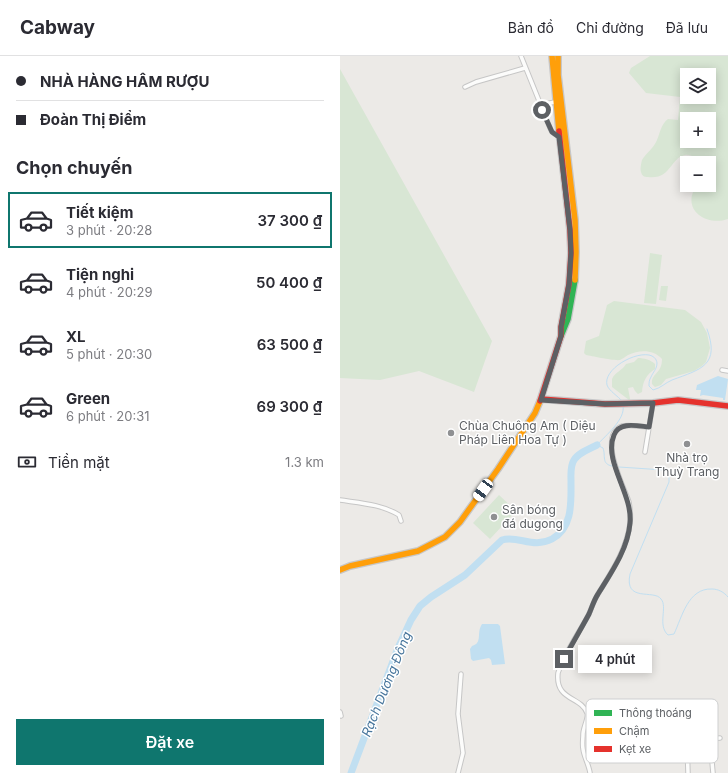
<!DOCTYPE html>
<html lang="vi">
<head>
<meta charset="utf-8">
<style>
  body { margin:0; font-family:Inter,sans-serif; background:#f2f2f3; color:#2b2b33; height:100vh; display:flex; flex-direction:column; font-size:15px; white-space:nowrap }
  * { box-sizing:border-box; margin:0 }
  p { font-size:13px; color:#7c7c81 }
  .icon { flex:none; width:22px; height:22px; fill:none; stroke:currentColor; stroke-width:2; stroke-linecap:round; stroke-linejoin:round }
  .map { position:relative; flex:1; overflow:hidden }
  .sheet { display:flex; flex-direction:column; background:#fff; width:340px }
  .sheet>* { flex:none }
  .top-card { display:grid; align-content:center; height:88px; padding:0 16px; background:#fff }
  .buttons { position:absolute; left:340px; top:12px; display:grid; gap:8px }
  .buttons a { display:grid; place-items:center; width:36px; height:36px; border-radius:0px; background:#fff; box-shadow:0 2px 10px #0003; font-size:20px }
  .end { position:absolute; width:18px; height:18px; margin:-9px; border:5px solid #5d6064; background:#fff; box-shadow:0 0 0 2px #fff }
  .from { border-radius:50% }
  .bubble { position:absolute; height:28px; border-radius:0px; background:#fff; box-shadow:0 2px 10px #0003; font-size:13px; font-weight:600; line-height:28px; text-align:center }
  .car { position:absolute; width:12px; height:24px; margin:-12px -6px; border-radius:5px; box-shadow:0 0 3px 1px #0007; background:linear-gradient(#fff 24%,#345 0 40%,#fff 0 76%,#345 0 86%,#fff 0) }
  .top-card b { display:flex; align-items:center; gap:14px; height:38px; font-size:15px }
  .top-card b+b { border-top:1px solid #e1e1e2 }
  .top-card i { width:10px; height:10px; background:#2b2b33 }
  ul { padding:0; list-style:none }
  li { display:flex; align-items:center; gap:12px; height:56px; margin:0 8px 6px; padding:0 8px; border:2px solid transparent; border-radius:0px }
  li div { flex:1 }
  li b { display:block; font-size:15px }
  li em { font-style:normal; font-weight:600 }
  li.current { border-color:#0f766e }
  li>.icon { width:36px; height:36px; stroke-width:1.5 }
  h2 { padding:0 16px; font-size:18px; line-height:48px }
  .pay { display:flex; align-items:center; gap:10px; height:44px; padding:0 16px; font-size:15px }
  .pay p { margin-inline-start:auto }
  .button { display:flex; gap:8px; margin-top:auto; padding:8px 16px }
  .button a { flex:1; height:46px; border-radius:0px; background:#0f766e; color:#fff; font-size:16px; font-weight:600; line-height:46px; text-align:center }
  header { display:flex; align-items:center; gap:24px; box-sizing:border-box; height:56px; padding:0 20px; background:#fff; border-bottom:1px solid #e1e1e2 }
  header strong { font-size:19px }
  nav { display:flex; gap:22px; margin-inline-start:auto; font-size:14px }
  main { display:flex; flex:1; min-height:0 }
  .map>svg:first-child { display:block }
</style>
</head>
<body>
<header>
<strong>Cabway</strong>
<nav><a>Bản đồ</a><a>Chỉ đường</a><a>Đã lưu</a></nav>
</header>
<main>
<section class="sheet">
<div class="top-card">
<b><i class="from"></i>NHÀ HÀNG HÂM RƯỢU</b>
<b><i></i>Đoàn Thị Điểm</b>
</div>
<h2>Chọn chuyến</h2>
<ul>
<li class="current"><svg class="icon" aria-label="car" viewBox="0 0 24 24"><path d="M5 17H2v-5l4-1 3-4h7l3 4 3 1v5h-3M9 17h6M6 11h13"/><circle cx="7" cy="17" r="2"/><circle cx="17" cy="17" r="2"/></svg><div><b>Tiết kiệm</b><p>3 phút · 20:28</p></div><em>37 300 ₫</em></li>
<li><svg class="icon" aria-label="car" viewBox="0 0 24 24"><path d="M5 17H2v-5l4-1 3-4h7l3 4 3 1v5h-3M9 17h6M6 11h13"/><circle cx="7" cy="17" r="2"/><circle cx="17" cy="17" r="2"/></svg><div><b>Tiện nghi</b><p>4 phút · 20:29</p></div><em>50 400 ₫</em></li>
<li><svg class="icon" aria-label="car" viewBox="0 0 24 24"><path d="M5 17H2v-5l4-1 3-4h7l3 4 3 1v5h-3M9 17h6M6 11h13"/><circle cx="7" cy="17" r="2"/><circle cx="17" cy="17" r="2"/></svg><div><b>XL</b><p>5 phút · 20:30</p></div><em>63 500 ₫</em></li>
<li><svg class="icon" aria-label="car" viewBox="0 0 24 24"><path d="M5 17H2v-5l4-1 3-4h7l3 4 3 1v5h-3M9 17h6M6 11h13"/><circle cx="7" cy="17" r="2"/><circle cx="17" cy="17" r="2"/></svg><div><b>Green</b><p>6 phút · 20:31</p></div><em>69 300 ₫</em></li>
</ul>
<div class="pay"><svg class="icon" aria-label="cash" viewBox="0 0 24 24"><path d="M3 7h18v10H3z"/><circle cx="12" cy="12" r="2"/></svg>Tiền mặt<p>1.3 km</p></div>
<div class="button"><a>Đặt xe</a></div>
</section>
<div class="map">
<svg width="388" height="717" viewBox="0 0 388 717">
  <rect width="100%" height="100%" fill="#eceae7"/>
  <path fill="#d8e6d4" fill-rule="evenodd" d="M310,0h78v163c-23,8 -48,-11 -31,-34h12v-22h-9c-3,-5 -9,-9 -15,-8 -15,3 -14,25 -37,22 -4,0 -6,-1 -7,-5 -1,-3 0,-8 1,-12 4,-7 12,-12 15,-20 3,-7 4,-16 11,-21l10,1 2,-23 -34,-4 -17,-20 2,-5zM347,19h22v22h-22zM347,63h22v22h-22z
    M0,13l152,272 -18,51 -55,-21 -39,9 -40,-2z
    M310,197l12,2 -6,49 -12,-1z
    M321,230h7l-2,15 -7,-1z
    M274,245l71,9 16,12 6,11 3,15 -4,14 -4,4 -8,5 -28,8 -5,6 -6,2 -3,-3c-1,-11 10,-10 10,-25 -9,-10 -23,-9 -34,-4 -3,2 -6,4 -8,5 -6,1 -28,-4 -34,-5l-2,-2 2,-12 13,-5 8,-31z
    M298,302c6,0 13,2 17,6v5c-9,6 -12,12 -13,23l-4,2 -3,-3 -2,-4 -5,1 2,11 -1,1 -17,-13v-8c3,-7 11,-9 14,-15l8,-2z
    M159,439l17,16 -26,28 -17,-16z"/>
  <path fill="#c1dff1" d="M378,320l10,3 -3,21h-2v-2l-20,-3 -3,1 1,-6h-5l1,-5z
    M142,568h16l2,2 5,38 -13,1 -1,-5 -2,-2 -16,3 -2,-2 -1,-10 2,-3c11,-3 4,-13 10,-22z"/>
  <g fill="none" stroke-linecap="round" stroke-linejoin="round">
    <path stroke="#c1dff1" stroke-width="1" d="M282,345c-4,-5 -13,-10 -15,-16 -5,-20 47,-43 50,-22 0,6 -4,9 -6,14 -2,3 -2,6 -2,9l4,4c8,-2 12,-7 19,-10 30,-11 48,-15 35,-51
      M272,410c-11,-2 -6,-10 -9,-18l-6,-3c8,-9 29,-26 26,-39
      M279,411l45,3 5,4v8l-39,92c-6,29 24,15 31,25 7,8 -4,26 7,36l6,-1c8,-17 14,-46 38,-45 6,0 12,3 16,8"/>
    <path stroke="#c1dff1" stroke-width="7" d="M11,717l47,-125 13,-28 9,-14 11,-9 34,-22 37,-35c16,-5 31,9 50,-1 21,-11 19,-37 19,-58 0,-6 -1,-15 3,-21 4,-7 15,-11 23,-15"/>
    <defs>
      <path id="street" d="M181,0l29,72 2,4 7,5
        M125,31l11,-5 49,-14
        M200,49l15,-3
        M382,314l6,1
        M305,396l8,-49
        M0,444c20,3 41,4 59,15l2,6
        M0,656l1,4
        M312,671l2,21
        M370,683l3,34
        M294,692h53
        M118,717l5,-20 -5,-39 3,-40
        M250,717c-1,-8 -6,-16 -7,-24 -1,-5 0,-10 0,-15 0,-6 6,-17 4,-21 -6,-17 -32,-12 -29,-40 7,-21 21,-40 31,-59 3,-7 5,-14 9,-20 13,-21 29,-45 32,-71 1,-7 0,-15 -1,-21 -5,-15 -32,-67 -7,-76 8,-2 19,1 27,1
        M348,717l-1,-32 33,-3"/>
      <path id="fast" d="M221,280l7,-17 7,-39"/>
      <path id="slow" d="M212,0l7,75
        M218,0v19l17,145 1,32 -1,28
        M0,514l10,-4 68,-15 27,-14 15,-15 38,-53 37,-56 5,-12"/>
      <path id="jam" d="M201,343l64,5 48,-1 25,-3 50,6
        M200,345l21,-65v-9l8,-43 2,-31 -1,-23 -11,-99"/>
    </defs>
    <use href="#street" stroke="#c6c6c6" stroke-width="5.5"/>
    <use href="#fast" stroke="#c7c7c8" stroke-width="8"/>
    <use href="#slow" stroke="#c7c7c8" stroke-width="8"/>
    <use href="#jam" stroke="#c7c7c8" stroke-width="8"/>
    <use href="#street" stroke="#fcfcfb" stroke-width="3.5"/>
    <use href="#fast" stroke="#30b455" stroke-width="5.5"/>
    <use href="#slow" stroke="#ff9f0a" stroke-width="5.5"/>
    <use href="#jam" stroke="#e5322d" stroke-width="5.5"/>
  </g>
  <g fill="none" stroke-linecap="round" stroke-linejoin="round">
    <path stroke="#5d6064" stroke-width="5" d="M202,54l10,22 7,5 11,93 1,23 -2,31 -8,43v9l-20,64 64,4 48,-1 -4,24c-11,-1 -30,-6 -35,8 -11,26 19,59 16,88 -2,26 -19,50 -32,71 -4,6 -6,13 -9,20 -8,15 -17,30 -25,45"/>
  </g>
  <g fill="#8f9092" stroke="#fff" stroke-width="1.5">
    <circle cx="111" cy="377" r="4"/>
    <circle cx="347" cy="388" r="4"/>
    <circle cx="154" cy="461" r="4"/>
  </g>
  <g text-anchor="middle" stroke-width="3" stroke-linejoin="round" paint-order="stroke">
    <g font-size="12" fill="#5d6064" stroke="#fff" text-anchor="start">
      <text x="119" y="374">Chùa Chuông Am ( Diệu<tspan x="119" dy="14">Pháp Liên Hoa Tự )</tspan></text>
      <text x="347" y="406" text-anchor="middle">Nhà trọ<tspan x="347" dy="14">Thuỳ Trang</tspan></text>
      <text x="162" y="458">Sân bóng<tspan x="162" dy="14">đá dugong</tspan></text>
    </g>
    <g font-size="13" font-style="italic" fill="#49779d" stroke="#fff">
      <text transform="translate(46 628) rotate(-68)" y="5">Rạch Dương Đông</text>
    </g>
  </g>
  <rect x="246" y="643" width="132" height="64" rx="6" fill="#fff" stroke="#cecfd0" stroke-width="1"/>
  <rect x="254" y="654" width="18" height="6" fill="#30b455"/>
  <rect x="254" y="672" width="18" height="6" fill="#ff9f0a"/>
  <rect x="254" y="690" width="18" height="6" fill="#e5322d"/>
  <g font-size="11" fill="#5d6064">
    <text x="279" y="661">Thông thoáng</text>
    <text x="279" y="679">Chậm</text>
    <text x="279" y="697">Kẹt xe</text>
  </g>
</svg>
<div class="buttons">
<a><svg class="icon" aria-label="layers" viewBox="0 0 24 24"><path d="M12 4l9 5-9 5-9-5zM3 14l9 5 9-5"/></svg></a>
<a>+</a>
<a>−</a>
</div>
<i class="end from" style="left:202px;top:54px"></i>
<i class="end" style="left:224px;top:603px"></i>
<div class="bubble" style="left:238px;top:589px;width:74px">4 phút</div>
<i class="car" style="left:143px;top:434px;rotate:216deg"></i>
</div>
</main>
</body>
</html>
